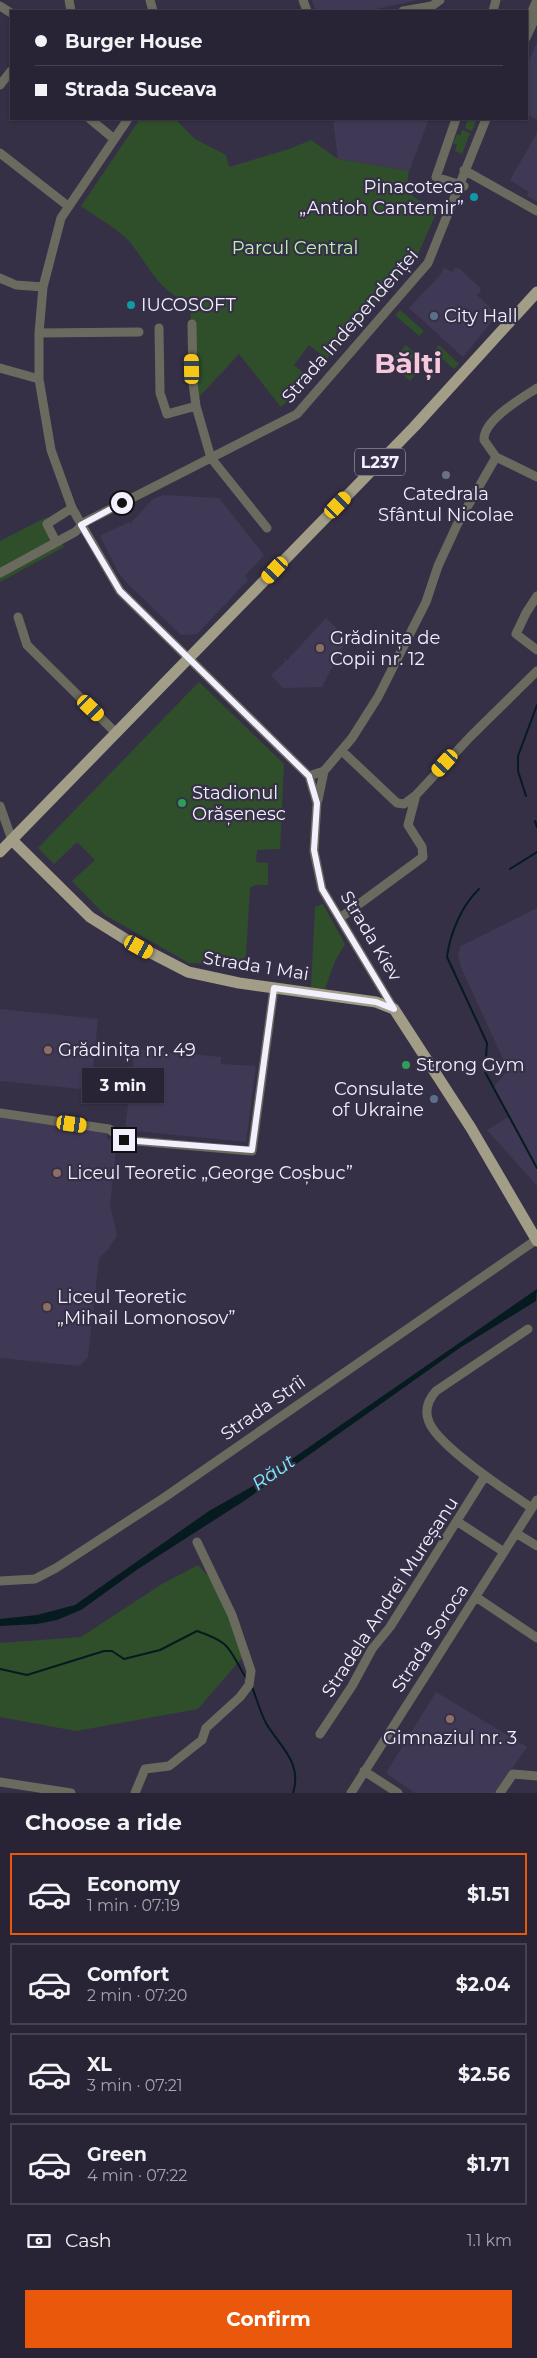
<!DOCTYPE html>
<html lang="en">
<head>
<meta charset="utf-8">
<style>
  body { margin:0; font-family:Montserrat,sans-serif; background:#343041; color:#f1f3f6; height:100vh; display:flex; flex-direction:column; font-size:19px; white-space:nowrap }
  * { box-sizing:border-box; margin:0 }
  p { font-size:16px; color:#a5a4ad }
  .icon { flex:none; width:28px; height:28px; fill:none; stroke:currentColor; stroke-width:2; stroke-linecap:round; stroke-linejoin:round }
  .map { position:relative; height:1793px; overflow:hidden }
  .side { display:flex; flex-direction:column; background:#282435; flex:1 }
  .side>* { flex:none }
  .guide { position:absolute; left:10px; top:10px; width:518px; height:110px; border-radius:0px; box-shadow:0 1px 4px #0004,0 0 0 1px #444150; display:grid; align-content:center; height:110px; padding:0 25px; background:#282435 }
  .end { position:absolute; width:22px; height:22px; margin:-11px; border:6px solid #f2effe; background:#111; box-shadow:0 0 0 2px #111 }
  .from { border-radius:50% }
  .bubble { position:absolute; height:35px; border-radius:0px; background:#282435; box-shadow:0 1px 4px #0004,0 0 0 1px #444150; font-size:16px; font-weight:700; line-height:35px; text-align:center }
  .car { position:absolute; width:15px; height:30px; margin:-15px -8px; border-radius:6px; box-shadow:0 0 4px 1px #0007; background:linear-gradient(#f5c518 24%,#345 0 40%,#f5c518 0 76%,#345 0 86%,#f5c518 0) }
  .guide b { display:flex; align-items:center; gap:18px; height:48px; font-size:19px }
  .guide b+b { border-top:1px solid #444150 }
  .guide i { width:12px; height:12px; background:#f1f3f6 }
  ul { padding:0; list-style:none }
  li { display:flex; align-items:center; gap:15px; height:82px; margin:0 10px 8px; padding:0 15px; border:2px solid #444150; border-radius:0px }
  li div { flex:1 }
  li b { display:block; font-size:19px }
  li em { font-style:normal; font-weight:700 }
  li.selected { border-color:#ea580c }
  li>.icon { width:45px; height:45px; stroke-width:1.5 }
  h2 { padding:0 25px; font-size:22px; line-height:60px }
  .pay { display:flex; align-items:center; gap:12px; height:55px; padding:0 25px; font-size:19px }
  .pay p { margin-inline-start:auto }
  .action { display:flex; gap:10px; margin-top:auto; padding:10px 25px }
  .action a { flex:1; height:58px; border-radius:0px; background:#ea580c; color:#fff; font-size:20px; font-weight:700; line-height:58px; text-align:center }
  .map>svg:first-child { display:block }
</style>
</head>
<body>
<div class="map">
<svg width="537" height="1793" viewBox="0 0 537 1793">
  <rect width="100%" height="100%" fill="#363047"/>
  <path fill="#403955" d="M312,0h106l-51,11h-51z
    M537,42v77l-11,-4v-48z
    M333,119h96l-20,52 -71,-12z
    M537,133v68l-10,-5 2,-4 -19,-12z
    M444,268l9,4 2,-4 5,1 19,18 2,4 -4,4 20,20 -34,42 -54,-49 32,-34z
    M163,495l56,3 45,57 -19,21 3,4 -51,54 -16,1 -54,-52 -9,-11 -18,-36 29,-14 1,2 23,-25z
    M326,618l21,21 -25,48 -39,1 -12,-13 14,-13 -1,-4 4,3 1,-3z
    M537,908v278l-50,-56 23,-14 -17,-28 15,-18 -47,-103 -3,-13 3,-8z
    M0,1009l98,10 -7,71 -91,-9z
    M135,1049l86,8v7l35,2 -10,76 -121,-12z
    M0,1114l107,15v10l10,1 -7,65 7,30 -8,13 -10,10 -11,99 -9,9 -79,-8z
    M436,1692l91,55 -32,46h-80l-29,-20z"/>
  <path fill="#2f4f2a" d="M140,119h35l20,20 31,16 3,12 60,-18 22,-9 27,19 71,12c-6,27 8,28 29,38l-20,45 -91,105 -18,-14 -15,20 15,13 -28,29 -42,-53 -40,43 -5,-9 -4,-86c-31,-7 -43,-41 -62,-62 -13,-13 -32,-23 -47,-34z
    M477,119l-5,12 -7,-3 2,-7 -3,-2z
    M462,130l8,3 -8,21 -7,-3 2,-6 -4,-2 4,-9 3,2z
    M400,310l24,21 -5,5 -24,-21z
    M406,345l20,18 -16,18 -20,-19z
    M439,345l20,19 -5,5 -20,-18z
    M47,517l17,30 -64,35v-41z
    M199,682l85,82 -4,85 -23,1 -1,12 12,1v22h-13l-5,3 -4,67 -6,10 -51,-2 -84,-48 -33,-34 23,-21 -18,-18 -23,22 -16,-16z
    M323,904l22,40 -10,17 -10,28 -14,-2 4,-80z
    M198,1565l13,14 36,73 -49,57 -122,22 -76,-14v-74l81,-6 81,-53z"/>
  <path fill="#051b1f" d="M537,1289l-1,12 -75,46 -217,154 -106,68 -57,41 -24,10 -20,4 -37,2v-7l37,-4 38,-10 134,-94 44,-25z"/>
  <g fill="none" stroke-linecap="round" stroke-linejoin="round">
    <path stroke="#051b1f" stroke-width="2" d="M526,796l-8,-25v-15l19,-51
      M535,821l2,6
      M510,869l27,-17
      M479,889c-17,16 -29,44 -32,68l40,86 -2,29 52,96
      M0,1669l27,6 77,-24h8l12,8 36,-9 37,-19c35,12 31,17 49,47
      M252,1687c5,12 8,25 14,36 13,23 37,39 27,70"/>
    <path stroke="#6b6a5e" stroke-width="9" d="M69,0l2,11
      M150,0l3,11
      M303,0l4,11
      M0,6l11,7
      M403,11l29,-5 8,-6
      M493,11l3,-11
      M528,20l9,-20
      M526,38l11,-24
      M0,85l11,-14
      M90,119l24,20
      M128,119l-67,99 -18,69 -4,46v46l12,71 21,58 48,83 189,185 8,27 -3,48 8,38 72,120
      M456,119l-20,58 28,9
      M0,153l68,53
      M464,170l73,41
      M0,278l16,7 27,2
      M192,324l1,59 3,23 15,52 56,70
      M159,328l1,65 7,21 29,-8
      M39,333l100,-1
      M0,368l39,11
      M496,457l41,20
      M56,542l-9,-18 25,-16
      M0,573l75,-41 12,-11 210,-107 131,-151 58,-144
      M537,596l-11,17 -10,21 21,16
      M18,617l9,28 89,88
      M342,751l55,52 7,1 12,-9 54,-58 67,-66
      M309,776l15,-5 28,-33 26,-41 48,-95 12,-36 19,-41 39,-68 -12,-17c-1,-20 38,-42 53,-52
      M318,800l6,-29
      M0,806l12,34
      M340,918l83,-61 -1,-10 -14,-22 8,-30
      M0,1113l109,16 15,11 128,11 22,-163
      M528,1329l-92,62c-8,9 -12,19 -7,31 10,25 79,70 103,86
      M458,1522l46,30
      M516,1533l21,13
      M0,1581l35,-2 21,-11 109,-71 371,-257
      M476,1597l61,41
      M320,1734l32,-48 20,-37 18,-22 95,-151
      M364,1771l34,22
      M0,1782l71,11
      M135,1793l10,-24 24,-3 33,-26 4,-12 34,-31 9,-12 2,-14 -19,-56 -35,-73
      M351,1793l186,-293
      M500,1793l13,-19 24,2"/>
    <path stroke="#a19d86" stroke-width="11" d="M12,840l78,77 40,25 58,30 51,11 137,19 18,7 77,119 66,113
      M0,852l414,-425 123,-135"/>
  </g>
  <g fill="none" stroke-linecap="round" stroke-linejoin="round">
    <path stroke="#f2effe" stroke-width="6" d="M122,503l-41,22 39,66 189,185 8,27 -3,47 8,39 72,120 -18,-7 -102,-14 -22,162 -128,-10"/>
  </g>
  <g fill="#0f9aa8" stroke="#363047" stroke-width="2">
    <circle cx="474" cy="197" r="5"/>
    <circle cx="131" cy="305" r="5"/>
  </g>
  <g fill="#5c6f8a" stroke="#363047" stroke-width="2">
    <circle cx="434" cy="316" r="5"/>
    <circle cx="434" cy="1099" r="5"/>
  </g>
  <circle fill="#6b7280" stroke="#363047" stroke-width="2" cx="446" cy="475" r="5"/>
  <g fill="#8d6e63" stroke="#363047" stroke-width="2">
    <circle cx="320" cy="648" r="5"/>
    <circle cx="48" cy="1050" r="5"/>
    <circle cx="57" cy="1173" r="5"/>
    <circle cx="47" cy="1307" r="5"/>
    <circle cx="450" cy="1719" r="5"/>
  </g>
  <g fill="#2e9e5b" stroke="#363047" stroke-width="2">
    <circle cx="182" cy="803" r="5"/>
    <circle cx="406" cy="1065" r="5"/>
  </g>
  <g text-anchor="middle" stroke-width="4.5" stroke-linejoin="round" paint-order="stroke">
    <rect fill="#363047" stroke="#bab6c7" stroke-width="1" x="355" y="448.5" width="50" height="27" rx="4"/>
    <g font-size="16" font-weight="bold" fill="#f2effe">
      <text x="380" y="468">L237</text>
    </g>
    <g font-size="18" fill="#f2effe" stroke="#363047" text-anchor="start">
      <text x="464" y="193" text-anchor="end">Pinacoteca<tspan x="464" dy="21">„Antioh Cantemir”</tspan></text>
      <text x="141" y="311">IUCOSOFT</text>
      <text x="444" y="322">City Hall</text>
      <text x="446" y="500" text-anchor="middle">Catedrala<tspan x="446" dy="21">Sfântul Nicolae</tspan></text>
      <text x="330" y="644">Grădinița de<tspan x="330" dy="21">Copii nr. 12</tspan></text>
      <text x="192" y="799">Stadionul<tspan x="192" dy="21">Orășenesc</tspan></text>
      <text x="58" y="1056">Grădinița nr. 49</text>
      <text x="416" y="1071">Strong Gym</text>
      <text x="424" y="1095" text-anchor="end">Consulate<tspan x="424" dy="21">of Ukraine</tspan></text>
      <text x="67" y="1179">Liceul Teoretic „George Coșbuc”</text>
      <text x="57" y="1303">Liceul Teoretic<tspan x="57" dy="21">„Mihail Lomonosov”</tspan></text>
      <text x="450" y="1744" text-anchor="middle">Gimnaziul nr. 3</text>
    </g>
    <g font-size="18" fill="#bbf2b3" stroke="#363047">
      <text x="295" y="254">Parcul Central</text>
    </g>
    <g font-size="18" fill="#f2effe" stroke="#363047">
      <text transform="translate(350 326) rotate(-49)" y="6">Strada Independenței</text>
      <text transform="translate(371 936) rotate(59)" y="6">Strada Kiev</text>
      <text transform="translate(256 966) rotate(9)" y="6">Strada 1 Mai</text>
      <text transform="translate(263 1408) rotate(-35)" y="6">Strada Strîi</text>
      <text transform="translate(390 1597) rotate(-57)" y="6">Stradela Andrei Mureșanu</text>
      <text transform="translate(430 1638) rotate(-57)" y="6">Strada Soroca</text>
    </g>
    <g font-size="19" font-style="italic" fill="#7febfc" stroke="#363047">
      <text transform="translate(273 1472) rotate(-35)" y="7">Răut</text>
    </g>
    <g font-size="28" font-weight="bold" fill="#f7c7db" stroke="#363047">
      <text x="408" y="373">Bălți</text>
    </g>
  </g>
</svg>
<i class="end from" style="left:122px;top:503px"></i>
<i class="end" style="left:124px;top:1140px"></i>
<div class="bubble" style="left:82px;top:1068px;width:82px">3 min</div>
<i class="car" style="left:192px;top:369px;rotate:359deg"></i>
<i class="car" style="left:338px;top:505px;rotate:44deg"></i>
<i class="car" style="left:275px;top:570px;rotate:223deg"></i>
<i class="car" style="left:91px;top:708px;rotate:134deg"></i>
<i class="car" style="left:445px;top:763px;rotate:222deg"></i>
<i class="car" style="left:139px;top:947px;rotate:119deg"></i>
<i class="car" style="left:72px;top:1124px;rotate:98deg"></i>
<div class="guide">
<b><i class="from"></i>Burger House</b>
<b><i></i>Strada Suceava</b>
</div>
</div>
<section class="side">
<h2>Choose a ride</h2>
<ul>
<li class="selected"><svg class="icon" aria-label="car" viewBox="0 0 24 24"><path d="M5 17H2v-5l4-1 3-4h7l3 4 3 1v5h-3M9 17h6M6 11h13"/><circle cx="7" cy="17" r="2"/><circle cx="17" cy="17" r="2"/></svg><div><b>Economy</b><p>1 min · 07:19</p></div><em>$1.51</em></li>
<li><svg class="icon" aria-label="car" viewBox="0 0 24 24"><path d="M5 17H2v-5l4-1 3-4h7l3 4 3 1v5h-3M9 17h6M6 11h13"/><circle cx="7" cy="17" r="2"/><circle cx="17" cy="17" r="2"/></svg><div><b>Comfort</b><p>2 min · 07:20</p></div><em>$2.04</em></li>
<li><svg class="icon" aria-label="car" viewBox="0 0 24 24"><path d="M5 17H2v-5l4-1 3-4h7l3 4 3 1v5h-3M9 17h6M6 11h13"/><circle cx="7" cy="17" r="2"/><circle cx="17" cy="17" r="2"/></svg><div><b>XL</b><p>3 min · 07:21</p></div><em>$2.56</em></li>
<li><svg class="icon" aria-label="car" viewBox="0 0 24 24"><path d="M5 17H2v-5l4-1 3-4h7l3 4 3 1v5h-3M9 17h6M6 11h13"/><circle cx="7" cy="17" r="2"/><circle cx="17" cy="17" r="2"/></svg><div><b>Green</b><p>4 min · 07:22</p></div><em>$1.71</em></li>
</ul>
<div class="pay"><svg class="icon" aria-label="cash" viewBox="0 0 24 24"><path d="M3 7h18v10H3z"/><circle cx="12" cy="12" r="2"/></svg>Cash<p>1.1 km</p></div>
<div class="action"><a>Confirm</a></div>
</section>
</body>
</html>
